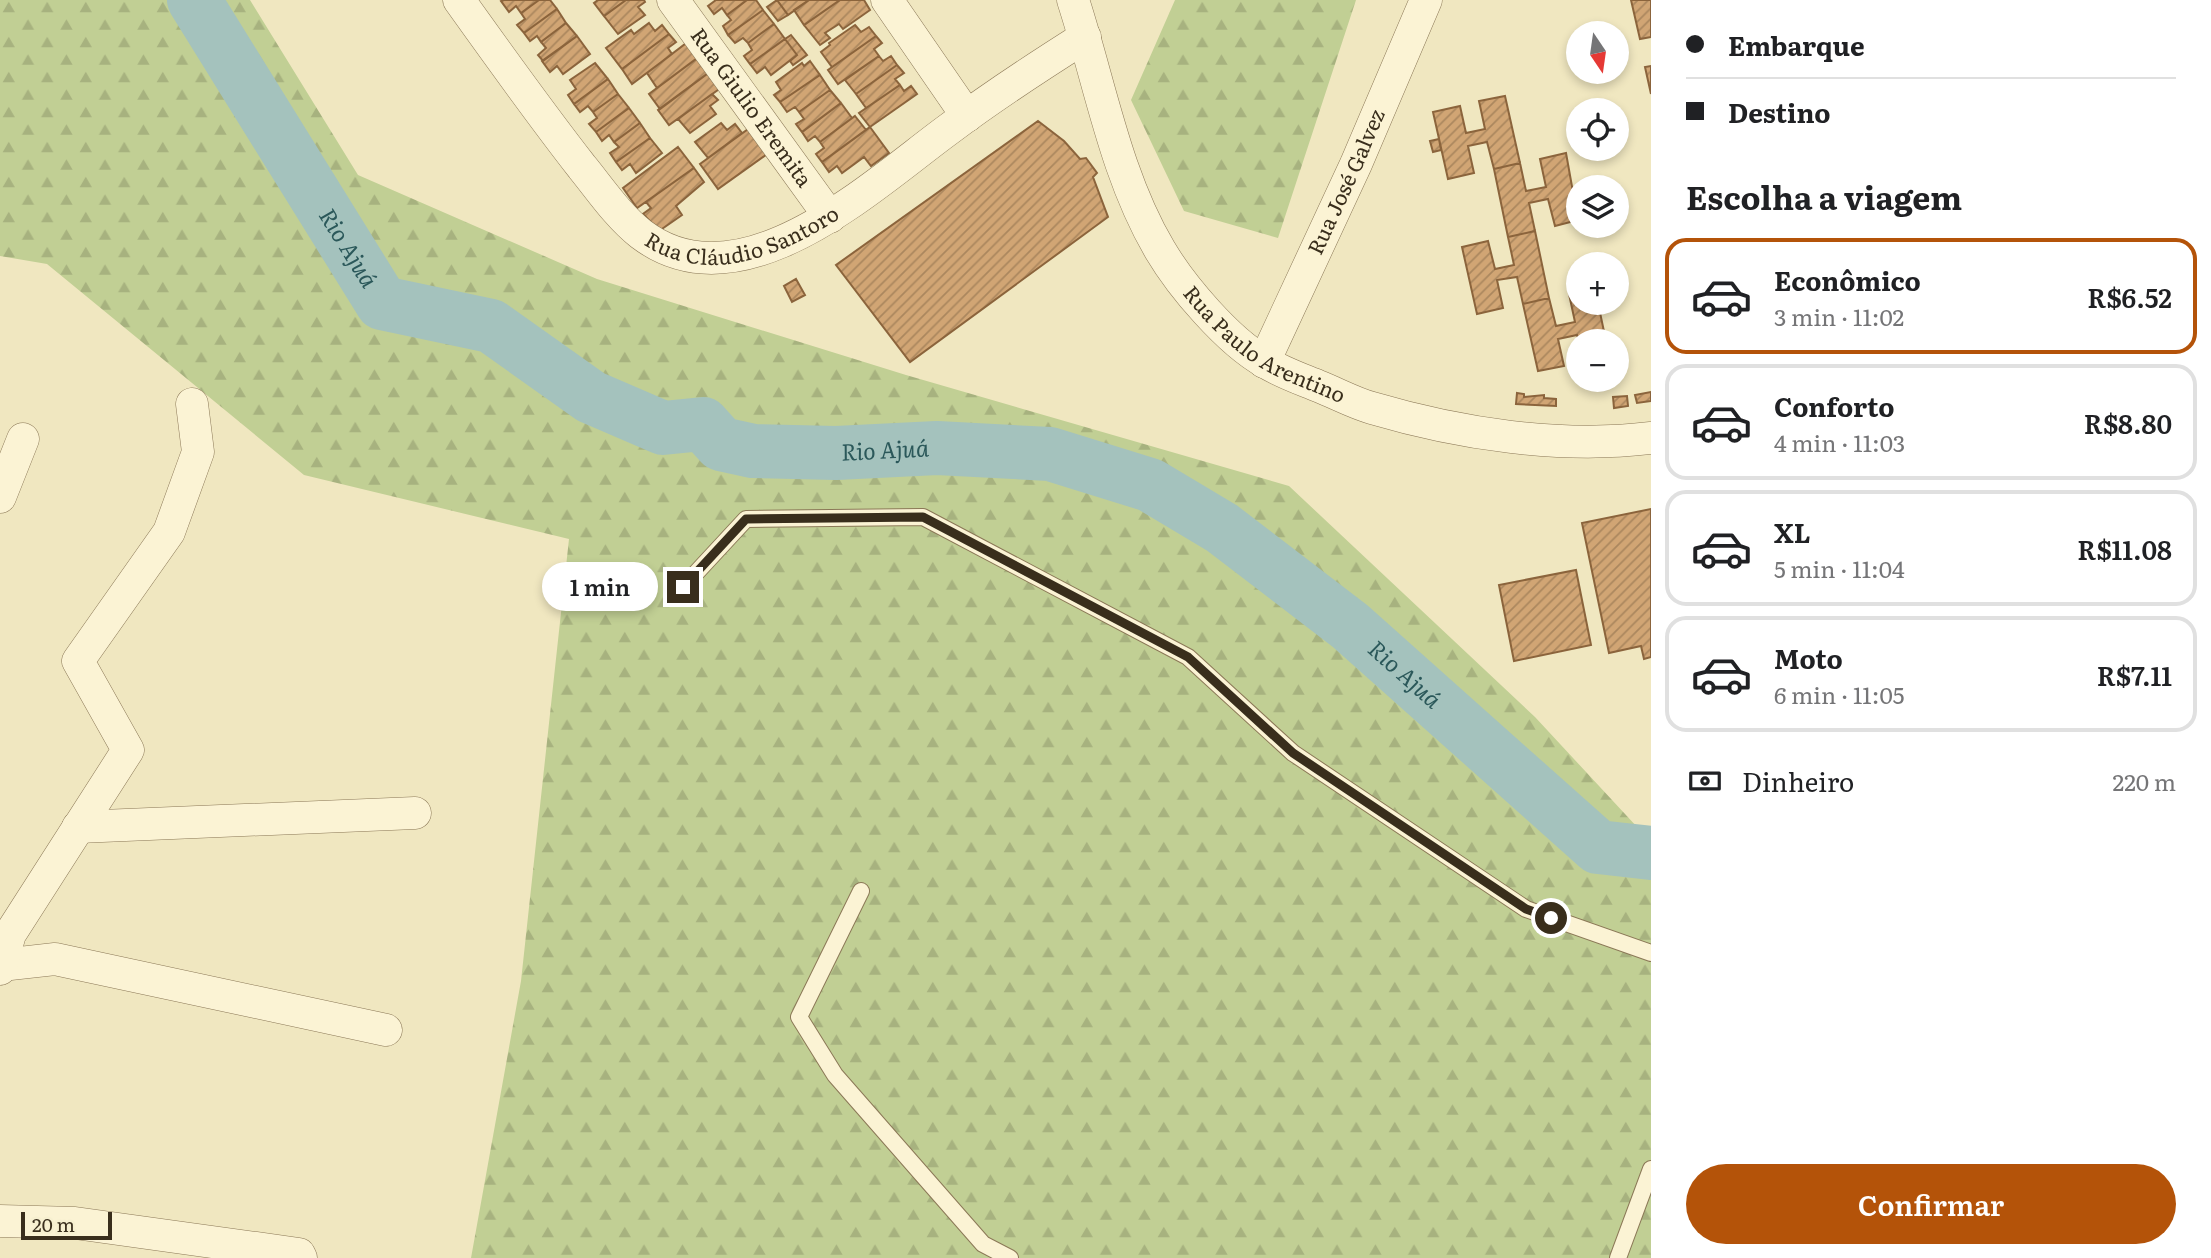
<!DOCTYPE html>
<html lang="pt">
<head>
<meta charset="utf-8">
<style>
  body { margin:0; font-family:Literata,serif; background:#f2f2f2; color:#202124; height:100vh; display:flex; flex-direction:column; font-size:26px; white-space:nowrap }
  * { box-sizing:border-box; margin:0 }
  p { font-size:23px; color:#757577 }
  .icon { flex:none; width:38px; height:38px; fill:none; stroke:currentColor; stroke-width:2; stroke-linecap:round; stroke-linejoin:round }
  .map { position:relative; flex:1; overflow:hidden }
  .panel { display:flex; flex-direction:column; background:#fff; width:560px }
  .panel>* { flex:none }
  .top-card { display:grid; align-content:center; height:154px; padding:0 35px; background:#fff }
  .needle { width:46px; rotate:167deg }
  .controls { position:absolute; left:1566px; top:21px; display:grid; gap:14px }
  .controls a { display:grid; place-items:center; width:63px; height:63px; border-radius:50%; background:#fff; box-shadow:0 4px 10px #0003; font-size:35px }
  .scale { position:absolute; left:21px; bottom:18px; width:91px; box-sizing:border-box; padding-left:7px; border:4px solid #392e1c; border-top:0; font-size:19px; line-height:24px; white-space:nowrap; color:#392e1c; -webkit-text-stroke:5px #f7f0d0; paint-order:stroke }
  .end { position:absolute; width:32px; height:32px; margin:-16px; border:9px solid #392e1c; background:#fff; box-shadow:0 0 0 4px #fff }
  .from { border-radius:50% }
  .bubble { position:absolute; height:49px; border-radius:24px; background:#fff; box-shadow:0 4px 10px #0003; font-size:23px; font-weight:600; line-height:49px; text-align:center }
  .top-card b { display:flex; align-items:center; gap:24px; height:66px; font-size:26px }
  .top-card b+b { border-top:2px solid #e0e0e0 }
  .top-card i { width:18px; height:18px; background:#202124 }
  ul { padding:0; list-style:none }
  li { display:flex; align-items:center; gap:21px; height:116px; margin:0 14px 10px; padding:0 21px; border:4px solid #e0e0e0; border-radius:21px }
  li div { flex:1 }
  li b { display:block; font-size:26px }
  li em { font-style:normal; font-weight:600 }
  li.active { border-color:#b45309 }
  li>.icon { width:63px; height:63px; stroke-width:1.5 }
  h2 { padding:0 35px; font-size:32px; line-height:84px }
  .pay { display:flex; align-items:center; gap:18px; height:77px; padding:0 35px; font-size:26px }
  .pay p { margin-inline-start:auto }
  .primary-button { display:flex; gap:14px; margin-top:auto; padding:14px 35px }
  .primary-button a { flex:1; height:80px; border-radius:42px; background:#b45309; color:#fff; font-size:28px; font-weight:600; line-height:80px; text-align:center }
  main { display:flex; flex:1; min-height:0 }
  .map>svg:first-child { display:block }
</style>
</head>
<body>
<main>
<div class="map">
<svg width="1651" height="1258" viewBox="0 0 1651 1258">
  <defs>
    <pattern id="forest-firs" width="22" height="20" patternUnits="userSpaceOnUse" patternTransform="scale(1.75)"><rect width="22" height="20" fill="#c1cf94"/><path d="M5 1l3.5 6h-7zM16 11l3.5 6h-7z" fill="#a7b27f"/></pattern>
    <pattern id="building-hatch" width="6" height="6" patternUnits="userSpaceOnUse" patternTransform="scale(1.75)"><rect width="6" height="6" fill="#d1a574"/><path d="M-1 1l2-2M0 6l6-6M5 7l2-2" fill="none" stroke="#ab875e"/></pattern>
  </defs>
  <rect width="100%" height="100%" fill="#f0e7c0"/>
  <path fill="url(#forest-firs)" d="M0,0h250l108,175 239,104 309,96 383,111 246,231 116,125v416h-1180l50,-277 48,-442 -265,-64 -257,-211 -47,-8z
    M1175,0h181l-78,238 -94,-27 -53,-111z"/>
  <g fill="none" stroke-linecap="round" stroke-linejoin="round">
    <path stroke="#a4c2bd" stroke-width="54" id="s1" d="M194,0l188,303 109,23 100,71 72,31 40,-4 18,20 32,7 83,2 101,-5 113,6 100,31 72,43 128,98 248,221 53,6"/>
  </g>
  <path fill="url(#building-hatch)" stroke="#8b643c" stroke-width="2" d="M503,0h36l-18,13 -5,-7 -7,6 -8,-11z
    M550,0l7,9 -33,24 -7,-8 8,-6 -4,-6 18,-13z
    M598,0h28l-22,16 -10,-13z
    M626,0h18l1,2 -7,5 7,8 -27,19 -14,-18z
    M716,0h31l-20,15 -5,-7 -8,6 -6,-8z
    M747,0h9l7,10 -35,25 -5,-9 8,-6 -4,-5z
    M777,0h32l-21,15z
    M777,0l11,15 -10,6 -11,-14z
    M809,0h31l-36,25 -10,-15z
    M840,0h24l6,10 -27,19 -4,-5 -14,9 5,5 -10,7 -16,-20z
    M1631,0h20v37l-11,2z
    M557,9l9,14 -25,19 -4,-6 -7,5 -6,-8z
    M763,10l11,14 -26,19 -5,-5 -8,5 -7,-8z
    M566,23l11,13 -34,25 -5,-6 8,-7 -5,-6z
    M649,23l6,8 7,-6 7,9 -47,35 -16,-21 25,-18 3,4z
    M774,24l11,15 -35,25 -6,-8 8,-6 -4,-7z
    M855,25l6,7 8,-5 7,9 -44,31 -11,-15 9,-7 -1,-2z
    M669,34l7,8 -8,6 4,6 -40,30 -10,-15z
    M791,35l16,20 -14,10 -3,-4 7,-6 -12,-16z
    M577,36l13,18 -27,20 -6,-8 -7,6 -8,-11z
    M876,36l6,7 -8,6 5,7 -41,28 -10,-14z
    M785,39l12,16 -26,20 -6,-8 -8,6 -7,-9z
    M689,41l11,15 -43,32 -10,-15z
    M700,56l11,15 -51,38 -11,-15z
    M879,56l4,5 8,-5 6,9 -41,29 -11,-14z
    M810,61l10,14 -40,27 -6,-7 7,-5 -5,-8 26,-19 2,3z
    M595,63l13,16 -34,25 -6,-9 8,-6 -6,-9z
    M897,65l7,8 -9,6 5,6 -34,23 -10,-14z
    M1651,66v28l-6,-27z
    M711,71l11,16 -53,38 -11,-15z
    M820,75l10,15 -31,22 -4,-5 -8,5 -7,-10z
    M608,79l10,15 -25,18 -5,-6 -8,6 -6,-8z
    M900,85l4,6 7,-5 6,8 -47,33 -11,-14z
    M830,90l11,13 -39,29 -6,-8 8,-5 -5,-7z
    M618,94l11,14 -33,24 -7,-8 8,-6 -4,-6z
    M712,94l6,6 -8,6 6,8 -26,19 -12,-14z
    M1505,96l15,67 -26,6 -7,-27 -19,4 6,27 -26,6 -15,-67 27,-6 6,27 19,-4 -6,-28z
    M841,103l11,15 -32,24 -5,-6 -7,5 -6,-9z
    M629,108l11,15 -26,19 -5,-7 -7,6 -6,-9z
    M855,116l11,14 -44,32 -6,-8 8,-6 -4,-6z
    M1038,121l26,20 16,18 6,-1 11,15 -4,4 15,40 -198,145 -74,-97z
    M640,123l10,15 -34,24 -6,-9 9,-6 -5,-5z
    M721,123l6,7 8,-6 7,9 -34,25 -13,-16z
    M751,127l19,25 -52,37 -18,-25z
    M870,127l19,26 -18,13 -7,-9 -22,16 -5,-7 -8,6 -7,-10z
    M650,138l12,15 -26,20 -6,-9 -8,6 -6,-8z
    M1439,139l2,11 -8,2 -3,-11z
    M678,147l16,21 -57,40 -14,-20z
    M1566,153l12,67 -23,6 -7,-27 -19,4 6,28 -27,6 -14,-68 26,-6 6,28 20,-4 -6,-28z
    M694,168l10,14 -28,24 6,9 -23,16 -16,-17 8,-6 -5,-6z
    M1535,231l14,67 -26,6 -6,-27 -20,3 6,28 -26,6 -15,-67 26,-6 7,28 19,-4 -6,-28z
    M796,279l9,16 -13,7 -8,-16z
    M1578,292v11h20l8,38h-27l-2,-6 -19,4 6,27 -26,5 -15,-67 26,-6 7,28 19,-4 -6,-28z
    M1651,392v9l-14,2 -2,-8z
    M1517,393l7,1v3l20,-2v3l12,1v7l-40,-2z
    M1627,396l1,10 -14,2 -1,-11z
    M1651,509v148l-7,2 -3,-13 -32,7 -27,-130z
    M1576,570l15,75 -77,16 -15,-76z"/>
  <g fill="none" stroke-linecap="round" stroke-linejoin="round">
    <defs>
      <path id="service" d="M683,587l63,-68 177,-2 265,140 105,96 233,156 125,44
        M861,891l-62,126 36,58 148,169 27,14
        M1618,1258l33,-89"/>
      <g id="minor">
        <path id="s2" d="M459,0c40,56 80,112 123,167 18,22 36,49 59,67 100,76 230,-48 308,-105 44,-33 90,-63 136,-92"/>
        <path id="s3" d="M673,0l157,217"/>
        <path d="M887,0l80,116"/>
        <path id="s4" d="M1073,0c27,83 42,174 87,250 22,37 68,91 105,112 16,10 36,17 53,24 18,7 36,17 54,22 88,26 188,41 279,30"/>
        <path id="s5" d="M1264,362l92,-198 70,-164"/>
        <path d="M0,497l23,-58"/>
        <path d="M78,827l337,-14"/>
        <path d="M1,965l54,-6 331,71"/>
        <path d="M0,969l10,-35 118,-184 -50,-89 91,-129 29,-80 -6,-48"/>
        <path d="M0,1221l75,2 224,31 2,4"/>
      </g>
    </defs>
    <use href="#service" stroke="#8b7857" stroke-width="18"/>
    <use href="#minor" stroke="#8b7857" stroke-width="33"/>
    <use href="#service" stroke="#fbf3d4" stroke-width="16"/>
    <use href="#minor" stroke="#fbf3d4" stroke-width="32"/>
  </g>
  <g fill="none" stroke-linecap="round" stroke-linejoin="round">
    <path stroke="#392e1c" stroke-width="9" d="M683,587l63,-68 177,-2 265,140 105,96 233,156 25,9"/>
  </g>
  <g text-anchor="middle" stroke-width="5" stroke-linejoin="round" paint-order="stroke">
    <g font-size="21" fill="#392e1c" stroke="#f7f0d0">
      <text dy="7" stroke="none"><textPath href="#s3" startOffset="133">Rua Giulio Eremita</textPath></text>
      <text dy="7" stroke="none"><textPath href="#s5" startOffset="198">Rua José Galvez</textPath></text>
      <text dy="7" stroke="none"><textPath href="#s2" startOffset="406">Rua Cláudio Santoro</textPath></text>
      <text dy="7" stroke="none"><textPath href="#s4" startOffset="410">Rua Paulo Arentino</textPath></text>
    </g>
    <g font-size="23" font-style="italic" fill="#2b585a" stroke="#f7f0d0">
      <text dy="8" stroke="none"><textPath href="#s1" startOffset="292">Rio Ajuá</textPath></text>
      <text dy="8" stroke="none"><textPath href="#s1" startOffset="901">Rio Ajuá</textPath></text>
      <text dy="8" stroke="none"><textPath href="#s1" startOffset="1489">Rio Ajuá</textPath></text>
    </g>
  </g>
</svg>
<div class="controls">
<a><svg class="needle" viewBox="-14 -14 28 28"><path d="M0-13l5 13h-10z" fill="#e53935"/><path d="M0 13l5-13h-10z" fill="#757577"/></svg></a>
<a><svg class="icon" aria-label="locate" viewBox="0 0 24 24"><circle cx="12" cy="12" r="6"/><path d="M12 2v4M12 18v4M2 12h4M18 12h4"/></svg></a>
<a><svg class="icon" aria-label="layers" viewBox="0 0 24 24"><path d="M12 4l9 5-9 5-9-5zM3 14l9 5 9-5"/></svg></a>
<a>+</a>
<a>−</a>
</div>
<div class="scale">20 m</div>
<i class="end from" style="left:1551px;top:918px"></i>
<i class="end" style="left:683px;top:587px"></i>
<div class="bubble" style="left:542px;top:562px;width:116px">1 min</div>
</div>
<section class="panel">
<div class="top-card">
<b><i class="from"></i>Embarque</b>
<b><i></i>Destino</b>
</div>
<h2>Escolha a viagem</h2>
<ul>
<li class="active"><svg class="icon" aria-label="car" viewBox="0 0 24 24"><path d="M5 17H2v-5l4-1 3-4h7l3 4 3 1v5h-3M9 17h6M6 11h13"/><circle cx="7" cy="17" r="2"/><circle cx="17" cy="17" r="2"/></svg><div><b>Econômico</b><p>3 min · 11:02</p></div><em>R$6.52</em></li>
<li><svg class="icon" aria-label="car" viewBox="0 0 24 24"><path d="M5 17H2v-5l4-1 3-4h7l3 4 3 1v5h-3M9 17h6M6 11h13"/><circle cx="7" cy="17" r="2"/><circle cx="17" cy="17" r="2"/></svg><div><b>Conforto</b><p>4 min · 11:03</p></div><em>R$8.80</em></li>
<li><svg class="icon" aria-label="car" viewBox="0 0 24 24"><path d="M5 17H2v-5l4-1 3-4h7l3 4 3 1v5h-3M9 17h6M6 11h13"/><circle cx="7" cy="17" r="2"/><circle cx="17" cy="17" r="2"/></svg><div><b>XL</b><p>5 min · 11:04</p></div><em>R$11.08</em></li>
<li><svg class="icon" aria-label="car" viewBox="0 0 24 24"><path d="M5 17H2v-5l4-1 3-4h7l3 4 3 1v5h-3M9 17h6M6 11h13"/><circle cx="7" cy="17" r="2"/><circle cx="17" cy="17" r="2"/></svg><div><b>Moto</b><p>6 min · 11:05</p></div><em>R$7.11</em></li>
</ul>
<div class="pay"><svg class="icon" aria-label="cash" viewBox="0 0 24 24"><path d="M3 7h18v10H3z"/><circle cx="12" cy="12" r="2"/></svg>Dinheiro<p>220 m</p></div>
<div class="primary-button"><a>Confirmar</a></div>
</section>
</main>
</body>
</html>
